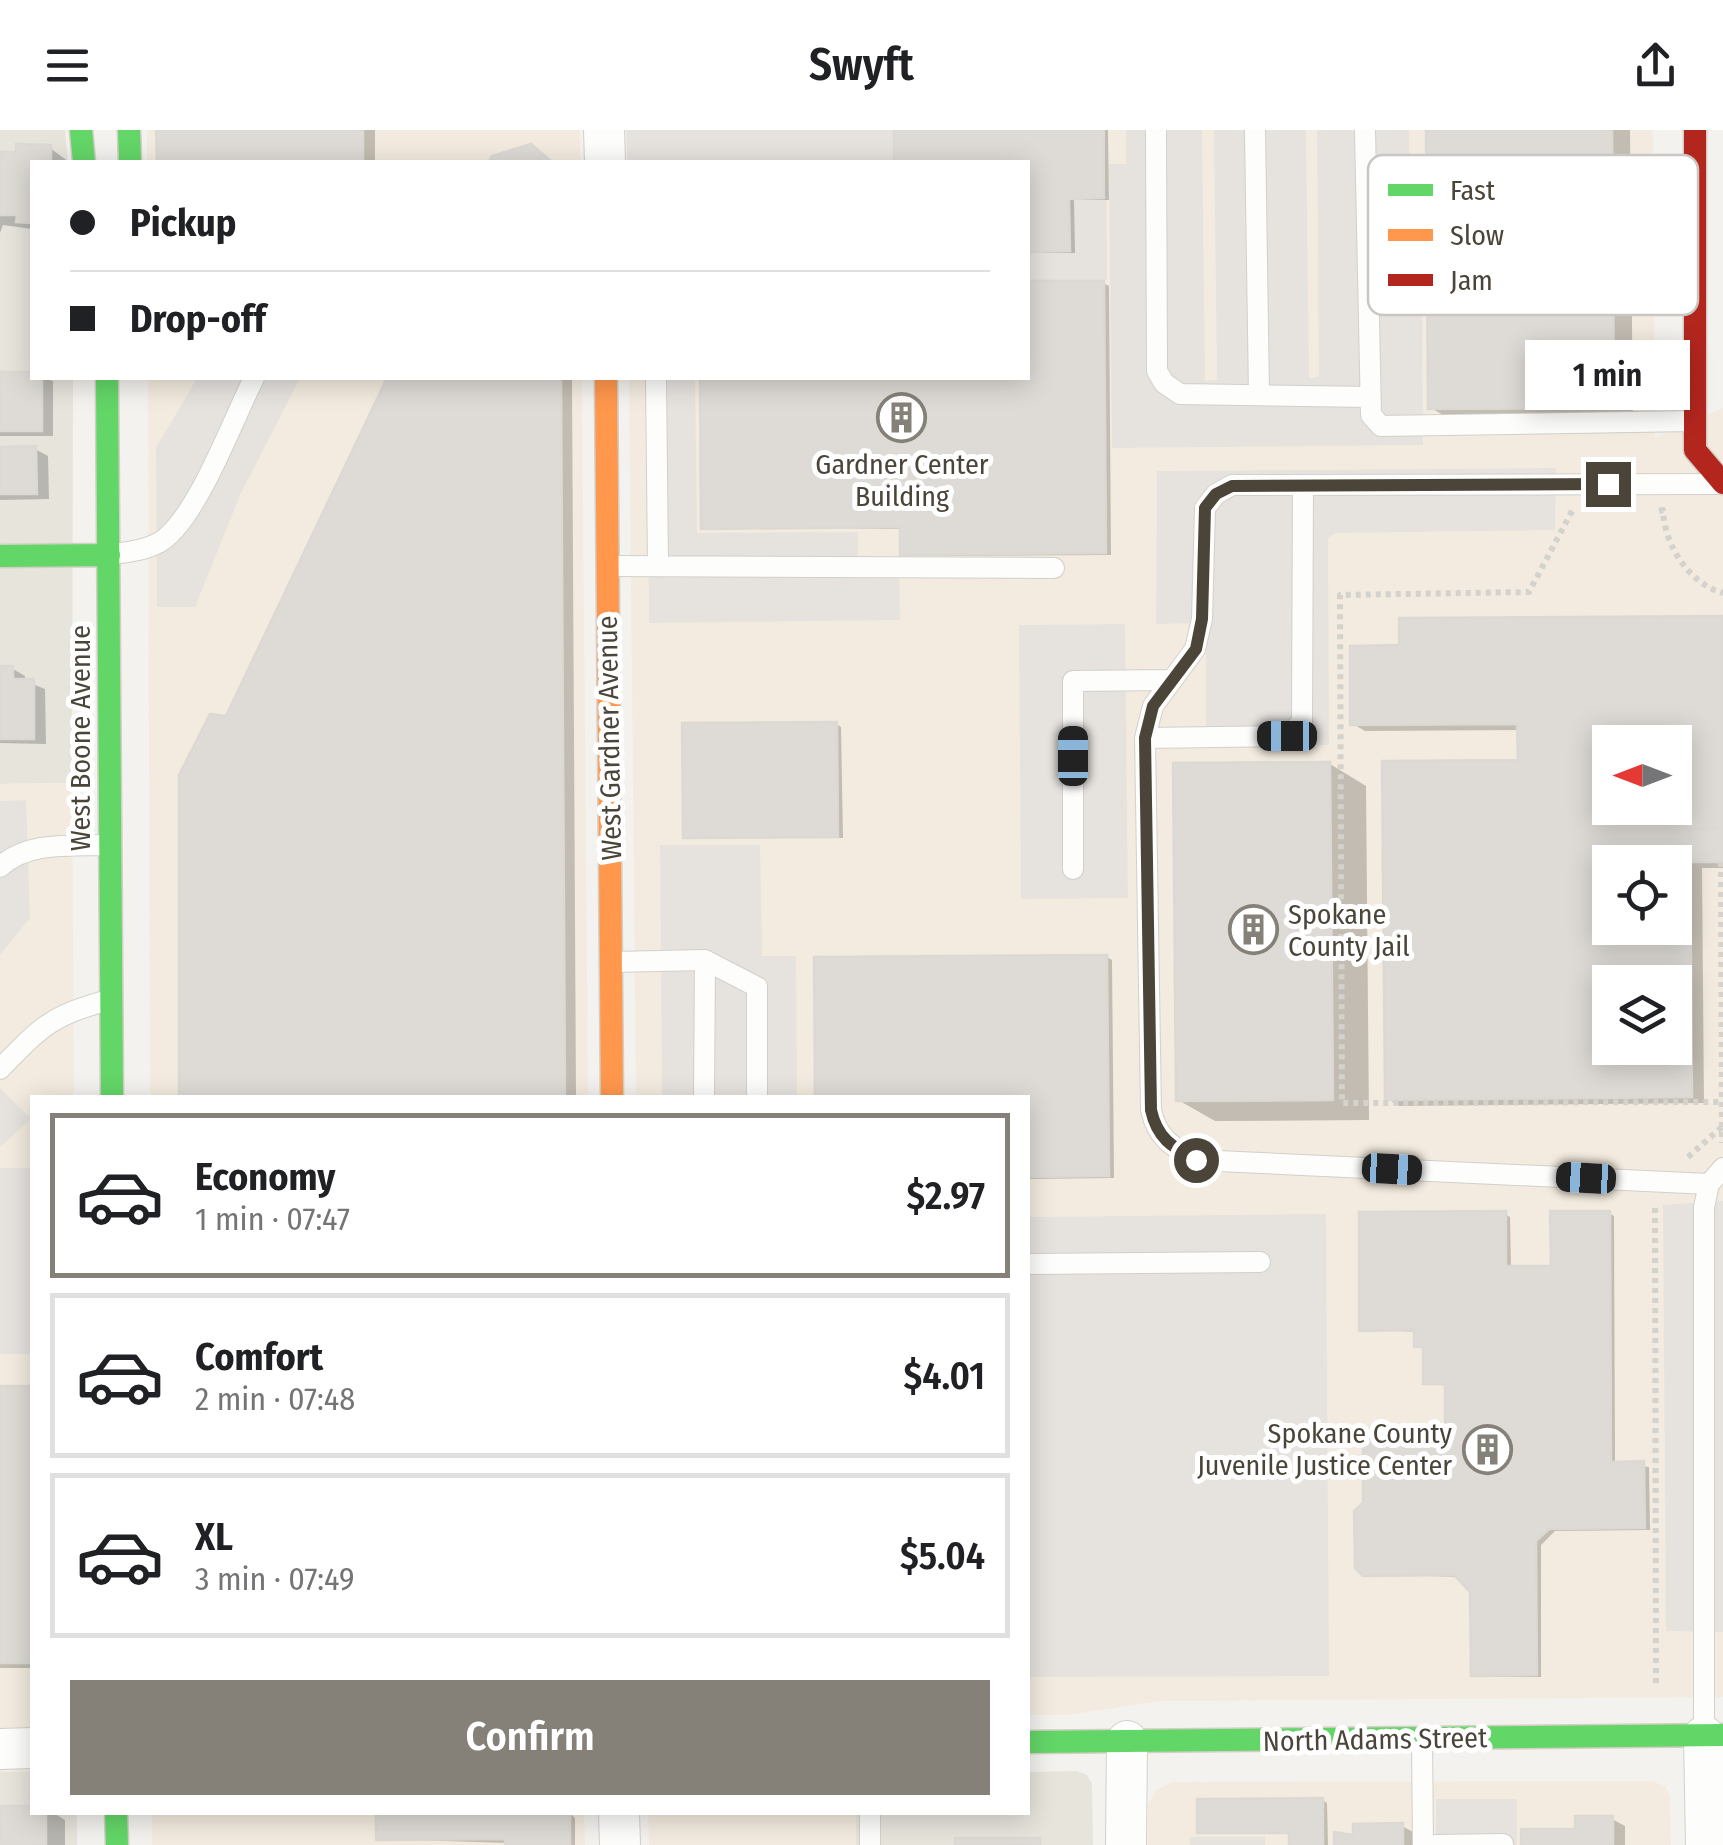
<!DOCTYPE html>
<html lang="en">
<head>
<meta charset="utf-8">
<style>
  body { margin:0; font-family:"Fira Sans Condensed",sans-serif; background:#f6f6f6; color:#202124; height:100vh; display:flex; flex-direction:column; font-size:38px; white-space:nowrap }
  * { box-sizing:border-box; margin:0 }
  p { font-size:32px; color:#757577 }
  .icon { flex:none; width:55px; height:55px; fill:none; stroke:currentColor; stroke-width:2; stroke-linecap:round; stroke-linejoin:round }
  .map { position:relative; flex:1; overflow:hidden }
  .sheet { position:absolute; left:30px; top:965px; width:1000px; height:720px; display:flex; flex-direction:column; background:#fff; border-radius:0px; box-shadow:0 5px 25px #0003 }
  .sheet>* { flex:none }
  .top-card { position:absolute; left:30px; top:30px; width:1000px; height:220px; border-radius:0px; box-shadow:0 5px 25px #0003; display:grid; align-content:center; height:220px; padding:0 40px; background:#fff }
  .needle { width:65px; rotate:270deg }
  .fabs { position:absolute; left:1592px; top:595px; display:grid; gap:20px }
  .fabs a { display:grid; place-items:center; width:100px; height:100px; border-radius:0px; background:#fff; box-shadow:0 5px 25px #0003; font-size:50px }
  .end { position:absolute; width:45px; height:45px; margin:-22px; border:12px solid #4b4439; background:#fff; box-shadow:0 0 0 5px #fff }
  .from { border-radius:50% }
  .bubble { position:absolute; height:70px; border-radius:0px; background:#fff; box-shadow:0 5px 25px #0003; font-size:32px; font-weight:600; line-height:70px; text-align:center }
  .car { position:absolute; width:30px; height:60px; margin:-30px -15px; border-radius:12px; box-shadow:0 0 8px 2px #0007; background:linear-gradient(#222 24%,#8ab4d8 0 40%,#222 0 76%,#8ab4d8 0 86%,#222 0) }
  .top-card b { display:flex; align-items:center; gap:35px; height:95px; font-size:38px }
  .top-card b+b { border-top:2px solid #e0e0e0 }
  .top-card i { width:25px; height:25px; background:#202124 }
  ul { padding:18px 0 0; list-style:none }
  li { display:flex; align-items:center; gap:30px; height:165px; margin:0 20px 15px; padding:0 20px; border:5px solid #e0e0e0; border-radius:0px }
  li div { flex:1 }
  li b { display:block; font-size:38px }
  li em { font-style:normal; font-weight:600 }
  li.current { border-color:#868178 }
  li>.icon { width:90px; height:90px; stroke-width:1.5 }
  .action { display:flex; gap:20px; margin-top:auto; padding:20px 40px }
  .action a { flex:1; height:115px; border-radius:0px; background:#868178; color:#fff; font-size:40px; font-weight:600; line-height:115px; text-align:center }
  header { display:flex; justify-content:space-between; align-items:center; height:130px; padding:0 40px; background:#fff; font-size:45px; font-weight:600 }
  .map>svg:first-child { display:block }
</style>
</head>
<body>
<header><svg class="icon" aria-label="menu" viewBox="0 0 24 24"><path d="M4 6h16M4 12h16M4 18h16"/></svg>Swyft<svg class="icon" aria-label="share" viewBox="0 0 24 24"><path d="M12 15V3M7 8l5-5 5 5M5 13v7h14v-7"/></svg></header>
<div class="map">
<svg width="1723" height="1715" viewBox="0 0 1723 1715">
  <rect width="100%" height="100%" fill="#f4f2ee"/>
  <path fill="#e7e4dc" d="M0,0h65l3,32h-36v216h41l-1,405 -72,1z
    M32,1641v41l45,1v32h-77v-73z
    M1076,1641l11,4 5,9 1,61h-237v-32l172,-1v-40z"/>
  <path fill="#f3ebdf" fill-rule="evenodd" d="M147,0h433v32h-433z
    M1106,0h547l2,308 68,-30v1289l-563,4 -90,14h-42v-617l-392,-1 -7,-719h399v-97l79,-2zM1610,612h65v66h-65zM1610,732h65v66h-65zM1610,852h65v66h-65z
    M148,248h434l6,719h-438z
    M72,653l2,314 -42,1v673l-32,1v-988z
    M1652,1651l13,5 5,10 1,49h-523v-40l8,-15 16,-8z
    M152,1683h432l1,32h-433z
    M648,1683h208v32h-207z"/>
  <path fill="#e6e2de" d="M626,0h480l1,150 -79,1v-119h-401z"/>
  <path fill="#e6e3df" d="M1126,0h76l3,251 12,-1 -3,-250h92l3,248 10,-1 -2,-247h92l1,140 12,1 1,174 -311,3 -3,-284h17z
    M197,248h103l-59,115 -46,114h-38l-1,-159z
    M647,248h48l2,155 161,-1v27h41l1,61 -251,3z
    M1556,338l-1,62 -219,3 -8,5 1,207h-123v-122l-50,1 1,-153z
    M1125,494l3,274 -107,1 -2,-274z
    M26,670l4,118 -30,37v-154z
    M660,715h100l2,111h34l1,141h-135z
    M0,958l31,31 -31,28z
    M0,1038h31v186h-31z
    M1723,1071v431l-57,-1 -3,-426z
    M1326,1084l3,462 -301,1v-460z
    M1436,1669h81v46h-81z
    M1190,1707h75v8h-75z"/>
  <path fill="#0003" fill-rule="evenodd" d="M159,0h216v32h-216z
    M897,0h211l1,70h-35l1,53h-47v-91h-131z
    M1428,0h202l3,287 -183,2 -19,-11 -2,-141 -10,-6 10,-76z
    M50,18l19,14h-37v67l-29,-4 -3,8v-78z
    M1103,153l6,3 2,269 -203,1 -5,-3v-24l-200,-2 -1,-149h326v-94z
    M0,244h32l21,7v55h-53z
    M390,248h182l4,720h-395l46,-379z
    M0,319h35l13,7 1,43 -49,1z
    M1723,488v250h-21l2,235 -305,3 -12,-8 133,-335v-33l-155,1 -12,-7 49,-76zM1610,612h65v66h-65zM1610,732h65v66h-65zM1610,852h65v66h-65z
    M0,539h13l12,7v5l20,8 1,55 -46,-1z
    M836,594l5,3 2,111 -158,-1z
    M1330,634l36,22 3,334 -154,1 -37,-21z
    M1107,827l5,3 2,218 -86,1v-81z
    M1609,1083l5,3 1,248 34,3 1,63 -95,1 -14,14v132h-62l-6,-3v-83l-14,-14 -94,-3 83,-136v-52l-22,-3v-35l-9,-3v-13l-55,-3 143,-115 5,3 1,52h42z
    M0,1259l32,2v277h-32z
    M1322,1670l5,3 1,42h-36v-11l-93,-2z
    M0,1679l52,3 13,8v25h-65z
    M569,1682l6,6v27l-196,-6z
    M1612,1689l13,7v19h-102z
    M1402,1696l13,7v12h-79z"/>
  <path fill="#dedbd6" stroke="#dcd9d4" stroke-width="2.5" fill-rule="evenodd" d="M156,0h207v32h-206z
    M894,0h210v68l-35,1 1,52 -42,1v-90h-134z
    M1426,0h186l2,278 -186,1 -1,-147h-11l-1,-79h11z
    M16,14l35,1v17h-19v61l-16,-1 1,-7h-17v-63h16z
    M531,14l21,18h-63l3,-6z
    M1028,151h76l2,272 -206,2v-28l-199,2 -1,-151h328z
    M0,242h32v6h10v53h-42z
    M387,248h174l4,720h-386v-323l31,-61 16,2z
    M36,316l1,48h-37v-47z
    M1723,486v212l-33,1 2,268 -307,3 -3,-339 136,-1 -1,-36 -167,1v-79l49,-1v-27zM1610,612h65v66h-65zM1610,732h65v66h-65zM1610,852h65v66h-65z
    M0,536h13v13h21v60h-34z
    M837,592l1,115 -155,1 -1,-115z
    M1330,632l3,338 -157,1 -3,-338z
    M1723,698v34h-32l-1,-33z
    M1107,825l2,221 -81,1v-79h-213l-1,-141z
    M1506,1081v55h45l-1,-55h60l1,251 33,-1 1,67 -96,1 -13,12 1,134 -66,1 -1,-84 -16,-17 -91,1 -8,-8 -1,-57 9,-8v-67h82v-52h-22v-37h-9v-17l-55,1v-119z
    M0,1256h30v277h-30z
    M1323,1668v47h-34v-12h-92v-34z
    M0,1676h32v6h14v33h-46z
    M376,1682h194v33h-65v-6l-129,1z
    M1575,1686h38v29h-92v-16h54z
    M1403,1693v22h-69v-13l19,3v-11z
    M955,1708h85v7h-85z"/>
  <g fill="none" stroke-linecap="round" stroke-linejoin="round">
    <defs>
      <path id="lane" d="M1156,0l1,241 7,12 16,11 190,3
        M1255,0l4,265
        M1365,0l6,285 10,11 313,-5
        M656,248l2,188
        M111,425c20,-4 43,-5 58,-20 33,-31 64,-115 85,-157
        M611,436l443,2
        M1145,608l142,-2 15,-14 1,-237
        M0,737c28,-26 71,-21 107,-22
        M1073,739v-188l99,-1
        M613,832l92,-2 52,27v111
        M0,939c41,-42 51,-54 109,-69
        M704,968l1,-138
        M1709,1054l-512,-24c-25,-13 -40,-22 -46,-50l-6,-372 8,-32 42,-57 7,-30 3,-111 11,-14 16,-9 483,-1
        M1028,1134l232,-2
        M1704,1605v-528l5,-23 14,-16
        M1422,1610l1,105
        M870,1682v33
        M1435,1715l68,-1"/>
      <path id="street" d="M604,0l1,32
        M1704,1606l2,109
        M0,1619l32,-1
        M619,1682l1,33
        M1126,1715l1,-104"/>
      <path id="fast" d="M81,0l3,32
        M129,0l1,32
        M107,248l5,720
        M0,426l109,-1
        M1028,1612l695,-7
        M116,1682l1,33"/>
      <path id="slow" d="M606,248l6,720"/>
      <path id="jam" d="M1695,0v320l28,33"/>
    </defs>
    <use href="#lane" stroke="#d2d0cb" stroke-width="22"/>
    <use href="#street" stroke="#d2d0cb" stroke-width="42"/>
    <use href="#fast" stroke="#d3cfc5" stroke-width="25"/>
    <use href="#slow" stroke="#d3cfc5" stroke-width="25"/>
    <use href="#jam" stroke="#d3cfc5" stroke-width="25"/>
    <path stroke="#d3d2cc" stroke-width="6" stroke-dasharray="5 5" stroke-linecap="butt" d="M1572,381l-43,81 -189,3 2,508 381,-1
      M1659,381l4,-1c1,34 26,74 60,83
      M1721,732l1,281
      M1688,1027l35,-31
      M1655,1078l1,479"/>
    <use href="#lane" stroke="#fdfdfc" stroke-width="20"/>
    <use href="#street" stroke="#fdfdfc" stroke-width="40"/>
    <use href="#fast" stroke="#63d668" stroke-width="22"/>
    <use href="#slow" stroke="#ff974d" stroke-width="22"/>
    <use href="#jam" stroke="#b3261e" stroke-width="22"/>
    <path stroke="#d3d2cc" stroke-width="6" stroke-dasharray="5 5" stroke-linecap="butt" d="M1331,794l52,-1"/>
  </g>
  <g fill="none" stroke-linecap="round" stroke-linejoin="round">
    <path stroke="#4b4439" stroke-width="12" d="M1196,1030c-24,-13 -39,-22 -45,-50l-6,-372 8,-32 43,-57 6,-30 3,-111 11,-14 16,-8 376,-2"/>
  </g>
  <defs>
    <symbol id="building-ring" viewBox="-11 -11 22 22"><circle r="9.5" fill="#fff" stroke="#868178" stroke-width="1.5"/><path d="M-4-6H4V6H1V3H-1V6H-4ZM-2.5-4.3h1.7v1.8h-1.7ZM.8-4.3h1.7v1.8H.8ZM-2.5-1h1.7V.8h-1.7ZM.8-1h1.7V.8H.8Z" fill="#868178"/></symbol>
  </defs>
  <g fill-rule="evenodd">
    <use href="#building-ring" x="874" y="260" width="55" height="55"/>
    <use href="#building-ring" x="1226" y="772" width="55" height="55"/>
    <use href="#building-ring" x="1460" y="1292" width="55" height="55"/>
  </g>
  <g text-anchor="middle" stroke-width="10" stroke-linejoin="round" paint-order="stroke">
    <g font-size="28" fill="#4b4439" stroke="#fff">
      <text x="902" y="344">Gardner Center<tspan x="902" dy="32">Building</tspan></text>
      <text x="1288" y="794" text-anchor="start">Spokane<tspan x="1288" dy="32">County Jail</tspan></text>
      <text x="1452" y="1313" text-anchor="end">Spokane County<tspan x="1452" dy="32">Juvenile Justice Center</tspan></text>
    </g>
    <g font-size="28" fill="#4b4439" stroke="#fff">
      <text transform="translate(80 608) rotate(-90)" y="10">West Boone Avenue</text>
      <text transform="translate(609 608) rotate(-91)" y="10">West Gardner Avenue</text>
      <text transform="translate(1375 1609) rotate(-1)" y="10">North Adams Street</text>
    </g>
  </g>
  <rect x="1368" y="25" width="330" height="160" rx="15" fill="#fff" stroke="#c9c7c4" stroke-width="2.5"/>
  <rect x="1388" y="54" width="45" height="12" fill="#63d668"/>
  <rect x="1388" y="99" width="45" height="12" fill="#ff974d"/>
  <rect x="1388" y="144" width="45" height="12" fill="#b3261e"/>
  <g font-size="28" fill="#4b4439">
    <text x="1450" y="70">Fast</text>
    <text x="1450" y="115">Slow</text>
    <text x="1450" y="160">Jam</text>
  </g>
</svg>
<div class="fabs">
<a><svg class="needle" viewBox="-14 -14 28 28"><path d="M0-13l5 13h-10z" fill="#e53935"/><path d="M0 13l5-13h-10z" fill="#757577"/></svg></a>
<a><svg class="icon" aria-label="locate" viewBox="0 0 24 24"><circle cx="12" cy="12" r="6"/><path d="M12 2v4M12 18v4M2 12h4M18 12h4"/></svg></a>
<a><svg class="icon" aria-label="layers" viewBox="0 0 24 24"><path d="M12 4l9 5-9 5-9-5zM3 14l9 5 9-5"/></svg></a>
</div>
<i class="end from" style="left:1196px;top:1030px"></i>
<i class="end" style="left:1608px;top:354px"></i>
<div class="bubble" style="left:1525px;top:210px;width:165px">1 min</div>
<i class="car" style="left:1287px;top:606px;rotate:270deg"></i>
<i class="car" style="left:1073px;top:626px;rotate:0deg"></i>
<i class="car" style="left:1392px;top:1039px;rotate:93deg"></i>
<i class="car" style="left:1586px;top:1048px;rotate:273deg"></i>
<div class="top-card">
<b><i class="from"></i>Pickup</b>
<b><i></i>Drop-off</b>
</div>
<section class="sheet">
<ul>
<li class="current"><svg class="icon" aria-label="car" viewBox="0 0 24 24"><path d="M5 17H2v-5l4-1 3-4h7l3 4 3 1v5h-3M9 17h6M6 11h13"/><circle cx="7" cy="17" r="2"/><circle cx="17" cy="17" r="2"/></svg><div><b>Economy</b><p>1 min · 07:47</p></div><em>$2.97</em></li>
<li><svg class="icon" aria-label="car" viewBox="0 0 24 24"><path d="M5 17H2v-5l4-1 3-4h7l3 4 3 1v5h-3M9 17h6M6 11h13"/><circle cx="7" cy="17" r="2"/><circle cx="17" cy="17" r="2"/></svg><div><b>Comfort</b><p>2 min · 07:48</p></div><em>$4.01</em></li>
<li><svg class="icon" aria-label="car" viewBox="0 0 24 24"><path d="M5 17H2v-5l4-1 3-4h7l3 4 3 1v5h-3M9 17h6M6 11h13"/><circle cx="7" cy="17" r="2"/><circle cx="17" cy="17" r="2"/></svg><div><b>XL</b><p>3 min · 07:49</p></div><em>$5.04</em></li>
</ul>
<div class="action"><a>Confirm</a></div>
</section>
</div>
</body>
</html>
